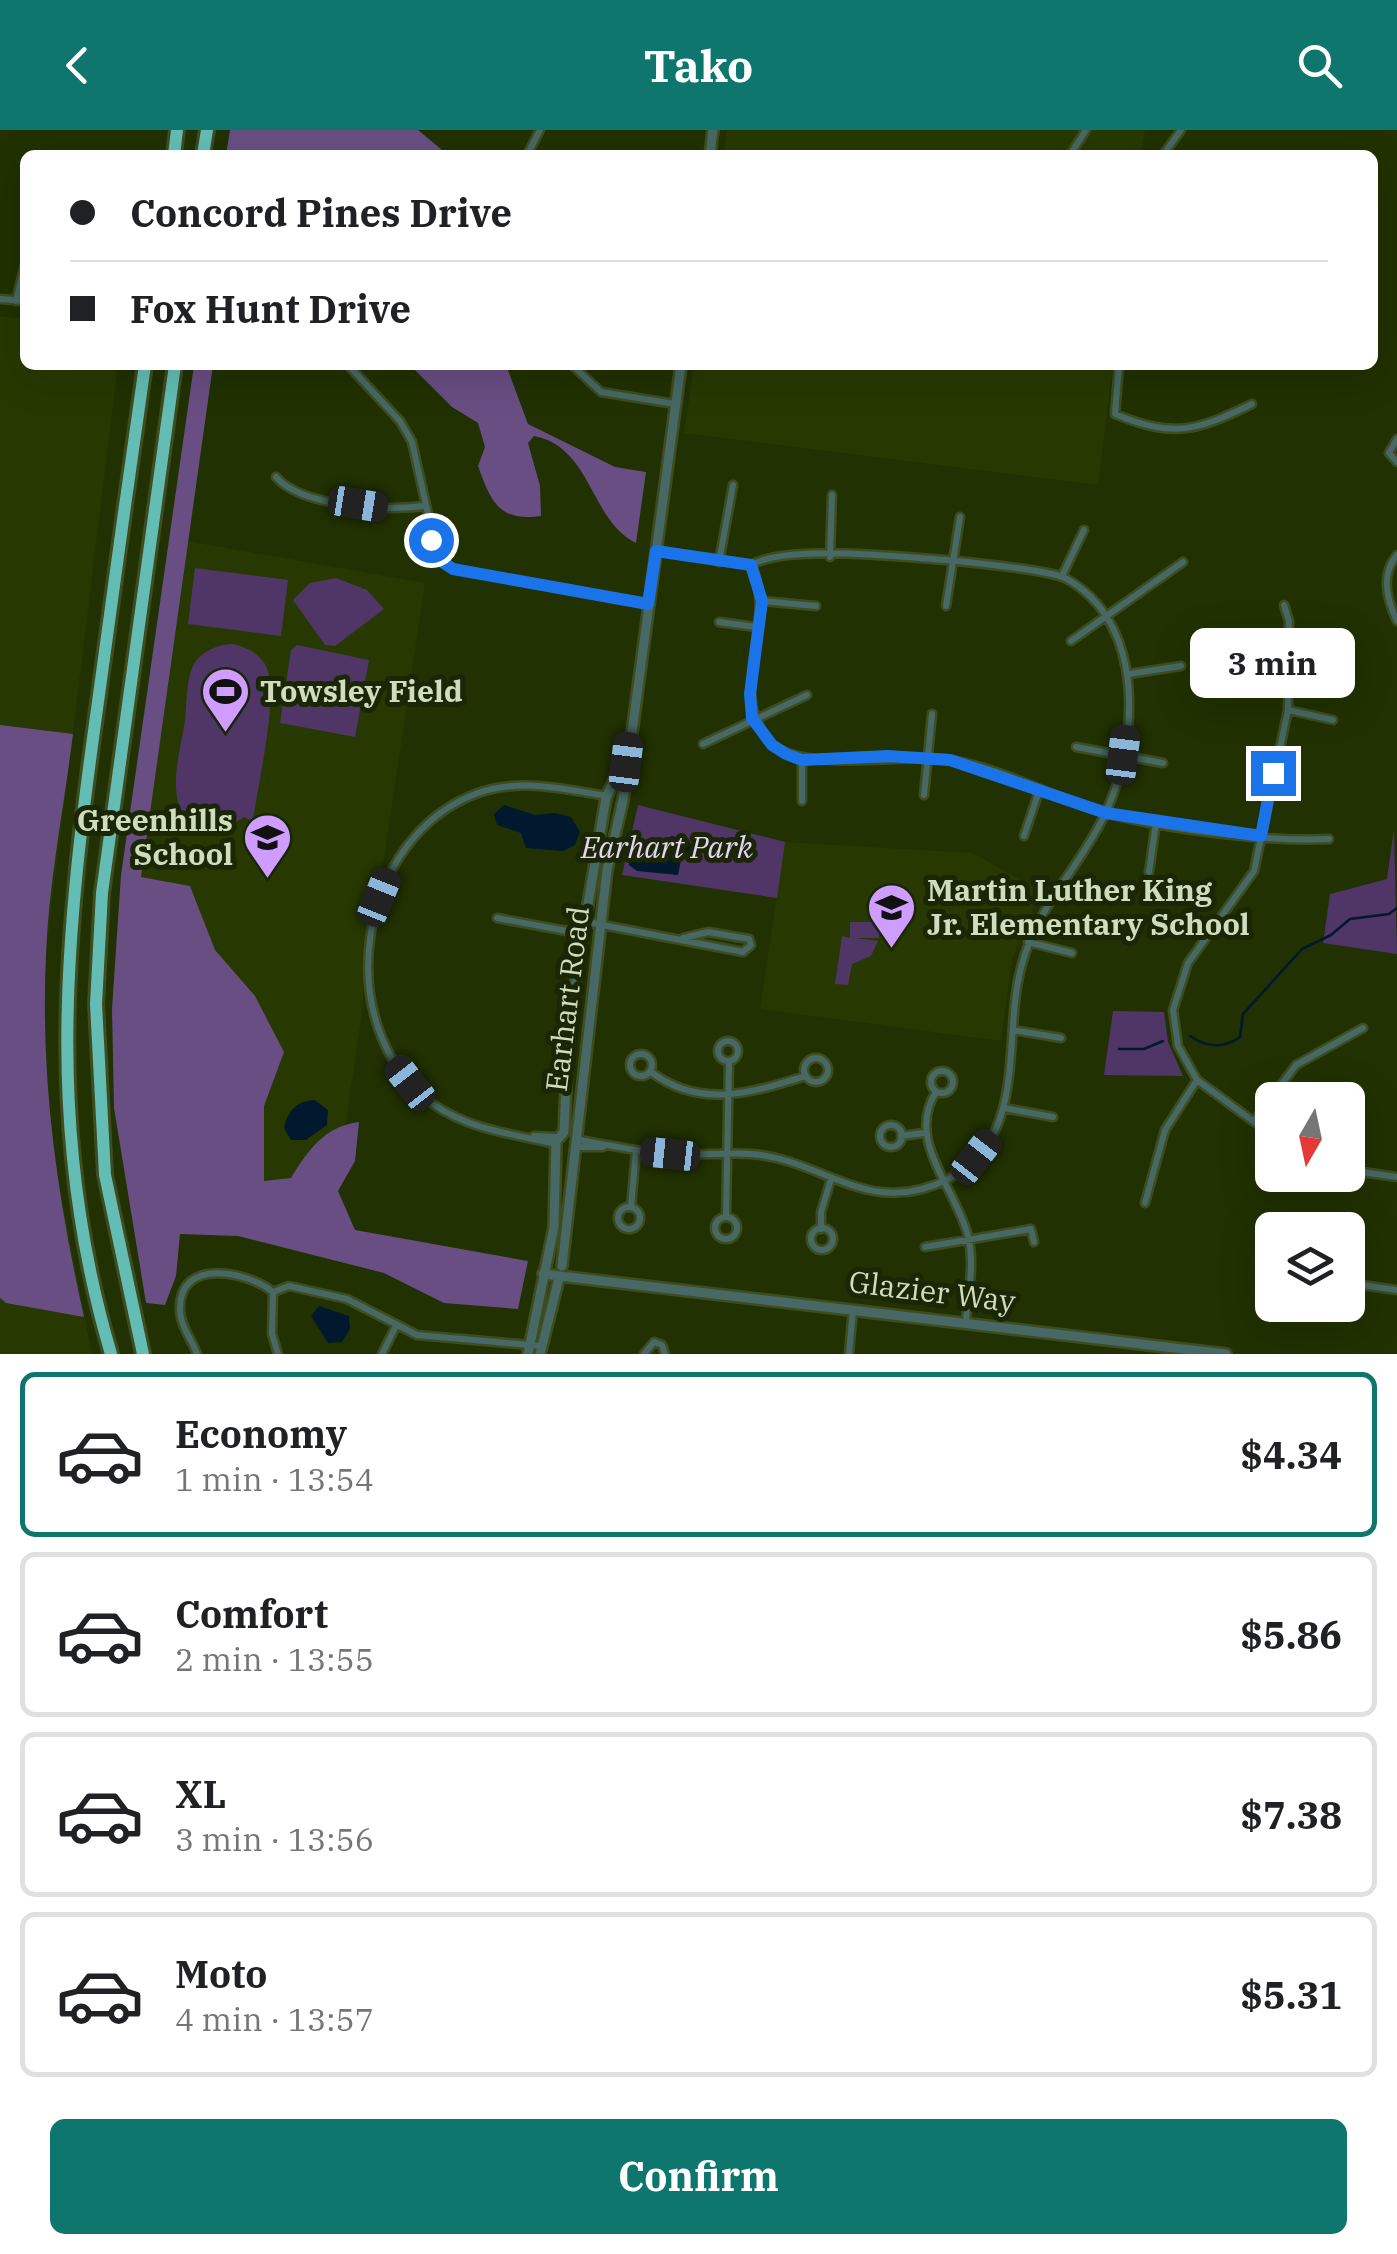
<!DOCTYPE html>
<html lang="en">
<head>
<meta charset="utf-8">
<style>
  body { margin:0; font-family:"IBM Plex Serif",serif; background:#f2f2f2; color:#202124; height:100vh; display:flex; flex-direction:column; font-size:38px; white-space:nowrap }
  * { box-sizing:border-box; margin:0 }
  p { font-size:32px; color:#757577 }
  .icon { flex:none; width:55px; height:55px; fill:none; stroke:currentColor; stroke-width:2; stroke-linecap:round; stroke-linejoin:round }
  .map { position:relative; height:1224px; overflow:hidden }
  .side { display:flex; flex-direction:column; background:#fff; flex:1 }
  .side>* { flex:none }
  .banner { position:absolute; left:20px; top:20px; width:1358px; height:220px; border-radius:15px; box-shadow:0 10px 40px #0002; display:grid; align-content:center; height:220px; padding:0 50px; background:#fff }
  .needle { width:65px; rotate:189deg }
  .buttons { position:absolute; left:1255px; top:952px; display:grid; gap:20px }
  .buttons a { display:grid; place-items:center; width:110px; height:110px; border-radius:15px; background:#fff; box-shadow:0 10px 40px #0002; font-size:50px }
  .end { position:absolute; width:45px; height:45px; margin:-22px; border:12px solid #1a73e8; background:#fff; box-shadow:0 0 0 5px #fff }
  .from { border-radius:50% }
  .bubble { position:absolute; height:70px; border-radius:15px; background:#fff; box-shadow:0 10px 40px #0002; font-size:32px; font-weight:700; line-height:70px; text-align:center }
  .car { position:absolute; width:30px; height:60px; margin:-30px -15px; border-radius:12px; box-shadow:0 0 8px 2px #0007; background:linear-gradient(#222 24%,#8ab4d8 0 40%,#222 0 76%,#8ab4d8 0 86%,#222 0) }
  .banner b { display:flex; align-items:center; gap:35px; height:95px; font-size:38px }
  .banner b+b { border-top:2px solid #e0e0e0 }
  .banner i { width:25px; height:25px; background:#202124 }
  ul { padding:18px 0 0; list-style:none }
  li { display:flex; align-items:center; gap:30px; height:165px; margin:0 20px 15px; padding:0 30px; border:5px solid #e0e0e0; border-radius:15px }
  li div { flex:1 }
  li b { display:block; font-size:38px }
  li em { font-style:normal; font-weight:700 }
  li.on { border-color:#0f766e }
  li>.icon { width:90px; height:90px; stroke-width:1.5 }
  .primary-button { display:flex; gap:20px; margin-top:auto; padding:20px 50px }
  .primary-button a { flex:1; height:115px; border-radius:15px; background:#0f766e; color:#fff; font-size:40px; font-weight:700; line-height:115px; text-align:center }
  header { display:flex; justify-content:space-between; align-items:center; height:130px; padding:0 50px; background:#0f766e; color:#fff; font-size:45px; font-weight:700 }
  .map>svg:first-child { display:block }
</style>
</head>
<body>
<header><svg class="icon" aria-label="back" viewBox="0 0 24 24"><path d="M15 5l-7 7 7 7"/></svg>Tako<svg class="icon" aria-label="search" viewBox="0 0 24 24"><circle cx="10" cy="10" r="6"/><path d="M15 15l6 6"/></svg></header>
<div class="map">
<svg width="1397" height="1224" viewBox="0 0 1397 1224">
  <rect width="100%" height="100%" fill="#213101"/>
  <path fill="#273901" d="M727,0h418l-4,25h-418z
    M0,186l25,4v45h93l-72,587 -1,116 6,77 41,209h-92z
    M694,235h419l-15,120 -414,-52z
    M187,411l238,42 -42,282 -12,33 -8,48v60l-32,219 -137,-29 -53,-319z
    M785,712l188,11 68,39 -29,67 -11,82 -241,-32z"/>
  <path fill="#503667" d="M195,438l93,12 -7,56 -93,-12z
    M336,448l31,12 17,19 -49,37 -10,-1 -32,-45 17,-17z
    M232,514c14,3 25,8 33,20 16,27 -8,122 -12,157l-9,-4c-14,9 -27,16 -44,10 -40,-16 -19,-76 -15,-107 2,-16 1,-40 8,-54 8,-15 24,-21 39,-22z
    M297,515l72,15 -14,77 -75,-14 11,-73z
    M638,675l147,37 -8,56 -155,-23z
    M1394,699l3,125 -74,-11 7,-49 57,-15z
    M850,792h29v16h-24l23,3 -7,15 -19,8 -4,21 -13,-1 7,-48 8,2z
    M1113,881l51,1 4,30 15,34 -79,-1z"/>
  <path fill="#694e83" d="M230,0h188l30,25h-222z
    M194,235h19l-72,512 49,9 25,64 40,46 29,56 -20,54v75l27,-3c17,-28 34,-52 68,-56l-4,39 -17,30 17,39 173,31 -10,48 -74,-6 -60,-30 -146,-37 -58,-2 -4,42 -11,29 -19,-2 -32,-195 -2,-99 9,-134z
    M410,235h96l22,59 87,43 31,5 -10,71c-46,-22 -44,-96 -102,-107l-6,7 12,43 1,30c-42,6 -50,-14 -63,-50l7,-19 -7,-24 -26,-16z
    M0,595l73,9c-9,73 -24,147 -27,220 -6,124 11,242 38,363l-78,-14 -6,-5z"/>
  <path fill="#01192e" d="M504,675l31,10 20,-2 16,4 9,15 -5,13 -12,6 -37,-3 -5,-15 -24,-8 -3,-11z
    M672,706l17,5 5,8 -2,7 -11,4 -3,15 -41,-4 -8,-6 1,-11z
    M315,970l13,10 -1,15 -21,15h-15l-7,-12c4,-18 13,-27 31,-28z
    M319,1176l30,10 1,13 -8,13 -14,1 -17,-27z"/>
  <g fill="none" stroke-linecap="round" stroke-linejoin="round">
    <path stroke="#01192e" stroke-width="2.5" d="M1190,906c16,11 33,13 50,1l3,-23 59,-65 29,-14 19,-16 39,-5 8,-6
      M1119,919h25l19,-8"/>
    <defs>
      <path id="minor" d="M527,25l13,-25
        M1070,25l16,-25
        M1163,25l18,-25
        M0,169l25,2
        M16,171l9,-36
        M348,235l52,56 12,21 26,117 15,10 195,35
        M572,235l29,27 74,12
        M1119,235l-4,49c60,25 83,16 137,-10
        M1397,309l-8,14 8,9
        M276,347c26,30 109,34 148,29
        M1397,425c-17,20 -10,45 0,66
        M830,427l2,-62
        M719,432l14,-77
        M751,435c28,56 -25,123 17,175 27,34 130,14 176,19 55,7 106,38 158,53 61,17 164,30 227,27
        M1062,446l22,-46
        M762,471l54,5
        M946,476l14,-89
        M719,492l37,5
        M1071,511l112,-79
        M1129,544l52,-8
        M1288,580l45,10
        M703,614l104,-49
        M1076,617l87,16
        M802,630v41
        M924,665l8,-81
        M1024,706l15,-45
        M1149,742l7,-49
        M497,788l86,16
        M587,792l156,30 8,-7 -2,-6 -41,-7 -25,6
        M1028,812l44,11
        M1013,900l48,8
        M718 921a10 10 0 1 1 20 0a10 10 0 1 1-20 0Z
        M630 935a11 11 0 1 1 22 0a11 11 0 1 1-22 0Z
        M804 940a12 12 0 1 1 24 0a12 12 0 1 1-24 0Z
        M931 952a11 11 0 1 1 22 0a11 11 0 1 1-22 0Z
        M651,942c49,37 100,21 155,4
        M936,962c-31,48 20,96 32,144 7,28 0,57 -2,85
        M1004,978l49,9
        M1254,991l42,-56 67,-37
        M880 1006a11 11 0 1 1 22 0a11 11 0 1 1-22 0Z
        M1272,1005l-75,-55 -19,-34 -5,-36 15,-47 66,-92 34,-161 1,-89 -5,-16
        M534,1006l24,1
        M901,1006l23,-3
        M579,1010c30,5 59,12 90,14 27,2 55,-2 83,0 73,6 117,65 196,25 81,-41 54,-139 73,-211 16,-63 56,-96 83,-152 35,-72 43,-194 -39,-238 -16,-8 -97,-16 -119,-18 -46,-3 -158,-16 -195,5l-95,-14
        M556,1014c-43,-10 -86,-14 -123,-40 -105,-77 -77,-267 45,-311 42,-15 86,-4 129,3
        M579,1017h24
        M1348,1040l49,7
        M1145,1073l20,-73 32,-50
        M631,1077l5,-56
        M618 1088a11 11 0 1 1 22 0a11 11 0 1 1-22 0Z
        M715 1098a11 11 0 1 1 22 0a11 11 0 1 1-22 0Z
        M726,1087l3,-156
        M811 1109a11 11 0 1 1 22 0a11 11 0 1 1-22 0Z
        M821,1099v-17l10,-33
        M925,1117l106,-18 3,13
        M1348,1153l49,7
        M273,1162l16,-6 58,13 70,36 124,11
        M273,1162l-1,42 6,20
        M197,1224c-5,-14 -17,-29 -17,-44 -2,-53 67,-39 93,-18
        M382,1224l14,-28
        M644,1224l10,-12 8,3 3,9
        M849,1224l4,-45"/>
      <path id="tertiary" d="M710,25l3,-25
        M562,1136l45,-396 16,-70 58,-435
        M543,1144l683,80
        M528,1224l26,-127 2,-86 8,-9 4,-92 12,-89 26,-153 16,-35
        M540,1224l19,-76"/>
      <path id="motorway" d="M174,25l3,-25
        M203,25l4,-25
        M111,1224c-67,-226 -45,-424 -13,-652 15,-112 31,-225 47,-337
        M143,1224l-38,-179 -9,-171 6,-111 73,-528"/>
    </defs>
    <use href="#minor" stroke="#3d4d1f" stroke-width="11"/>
    <use href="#tertiary" stroke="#3d4d1f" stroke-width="14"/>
    <use href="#motorway" stroke="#3d4d1f" stroke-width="18"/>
    <use href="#minor" stroke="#476864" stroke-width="6"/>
    <use href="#tertiary" stroke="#476864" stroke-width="9"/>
    <use href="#motorway" stroke="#63bdb4" stroke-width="12"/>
  </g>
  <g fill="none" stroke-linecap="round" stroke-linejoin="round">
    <path stroke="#1a73e8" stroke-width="12" d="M431,410l7,19 15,10 195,35 8,-53 95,14 11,36 -12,93 2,24 20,27 14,9 16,6 86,-4 62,4 156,53 155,23 12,-63"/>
  </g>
  <defs>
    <symbol id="stadium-pin" viewBox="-11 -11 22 30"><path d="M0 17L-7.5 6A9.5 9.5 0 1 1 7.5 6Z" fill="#cf9dff" stroke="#1a2606"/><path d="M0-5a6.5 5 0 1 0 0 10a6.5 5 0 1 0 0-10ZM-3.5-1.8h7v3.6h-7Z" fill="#111"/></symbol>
    <symbol id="school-pin" viewBox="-11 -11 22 30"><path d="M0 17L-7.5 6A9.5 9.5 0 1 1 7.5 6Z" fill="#cf9dff" stroke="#1a2606"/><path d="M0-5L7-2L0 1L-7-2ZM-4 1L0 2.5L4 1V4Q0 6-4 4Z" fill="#111"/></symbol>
  </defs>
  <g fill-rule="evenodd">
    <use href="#stadium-pin" x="198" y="534" width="55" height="75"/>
    <use href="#school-pin" x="240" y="680" width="55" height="75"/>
    <use href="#school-pin" x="864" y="750" width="55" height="75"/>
  </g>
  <g text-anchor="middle" stroke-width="10" stroke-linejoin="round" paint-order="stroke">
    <g font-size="30" font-weight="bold" fill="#ceddbd" stroke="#1a2606" text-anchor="start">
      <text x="260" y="572">Towsley Field</text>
      <text x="233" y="701" text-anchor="end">Greenhills<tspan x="233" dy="34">School</tspan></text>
      <text x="927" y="771">Martin Luther King<tspan x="927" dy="34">Jr. Elementary School</tspan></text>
    </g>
    <g font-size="30" font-style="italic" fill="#e4d5f5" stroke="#1a2606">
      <text x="667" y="728">Earhart Park</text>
    </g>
    <g font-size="30" fill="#ceddbd" stroke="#1a2606">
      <text transform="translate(568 869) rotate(-83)" y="10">Earhart Road</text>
      <text transform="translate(932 1162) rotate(7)" y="10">Glazier Way</text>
    </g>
  </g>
</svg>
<div class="buttons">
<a><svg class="needle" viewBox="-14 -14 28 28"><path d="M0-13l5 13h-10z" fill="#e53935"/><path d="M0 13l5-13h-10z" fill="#757577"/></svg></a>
<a><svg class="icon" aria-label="layers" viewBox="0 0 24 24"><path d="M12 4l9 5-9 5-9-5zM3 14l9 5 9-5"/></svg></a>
</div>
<i class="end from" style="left:431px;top:410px"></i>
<i class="end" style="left:1273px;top:643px"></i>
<div class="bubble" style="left:1190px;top:498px;width:165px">3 min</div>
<i class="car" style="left:358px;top:374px;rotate:99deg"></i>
<i class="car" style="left:1123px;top:625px;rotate:7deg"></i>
<i class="car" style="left:626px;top:632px;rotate:7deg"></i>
<i class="car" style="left:379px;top:767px;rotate:22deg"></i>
<i class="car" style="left:410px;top:953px;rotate:322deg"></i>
<i class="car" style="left:670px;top:1024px;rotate:276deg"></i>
<i class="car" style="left:976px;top:1027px;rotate:38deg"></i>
<div class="banner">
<b><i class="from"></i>Concord Pines Drive</b>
<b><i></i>Fox Hunt Drive</b>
</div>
</div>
<section class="side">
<ul>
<li class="on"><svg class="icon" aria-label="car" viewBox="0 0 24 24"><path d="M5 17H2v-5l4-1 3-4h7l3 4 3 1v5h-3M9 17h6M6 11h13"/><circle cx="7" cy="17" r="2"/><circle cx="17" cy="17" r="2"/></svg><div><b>Economy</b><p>1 min · 13:54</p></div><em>$4.34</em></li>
<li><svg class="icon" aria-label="car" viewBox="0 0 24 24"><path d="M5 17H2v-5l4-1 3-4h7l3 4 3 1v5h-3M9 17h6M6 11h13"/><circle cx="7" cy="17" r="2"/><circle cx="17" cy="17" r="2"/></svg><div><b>Comfort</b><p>2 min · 13:55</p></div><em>$5.86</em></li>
<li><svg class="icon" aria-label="car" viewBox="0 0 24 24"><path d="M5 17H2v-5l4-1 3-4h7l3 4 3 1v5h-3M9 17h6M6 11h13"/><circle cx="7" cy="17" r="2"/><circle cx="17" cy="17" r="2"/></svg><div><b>XL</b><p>3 min · 13:56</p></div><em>$7.38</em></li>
<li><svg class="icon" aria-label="car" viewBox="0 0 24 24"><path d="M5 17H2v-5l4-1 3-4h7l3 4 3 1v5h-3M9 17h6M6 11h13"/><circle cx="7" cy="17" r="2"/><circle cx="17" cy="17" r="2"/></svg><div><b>Moto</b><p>4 min · 13:57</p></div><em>$5.31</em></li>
</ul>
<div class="primary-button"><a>Confirm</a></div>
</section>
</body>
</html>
